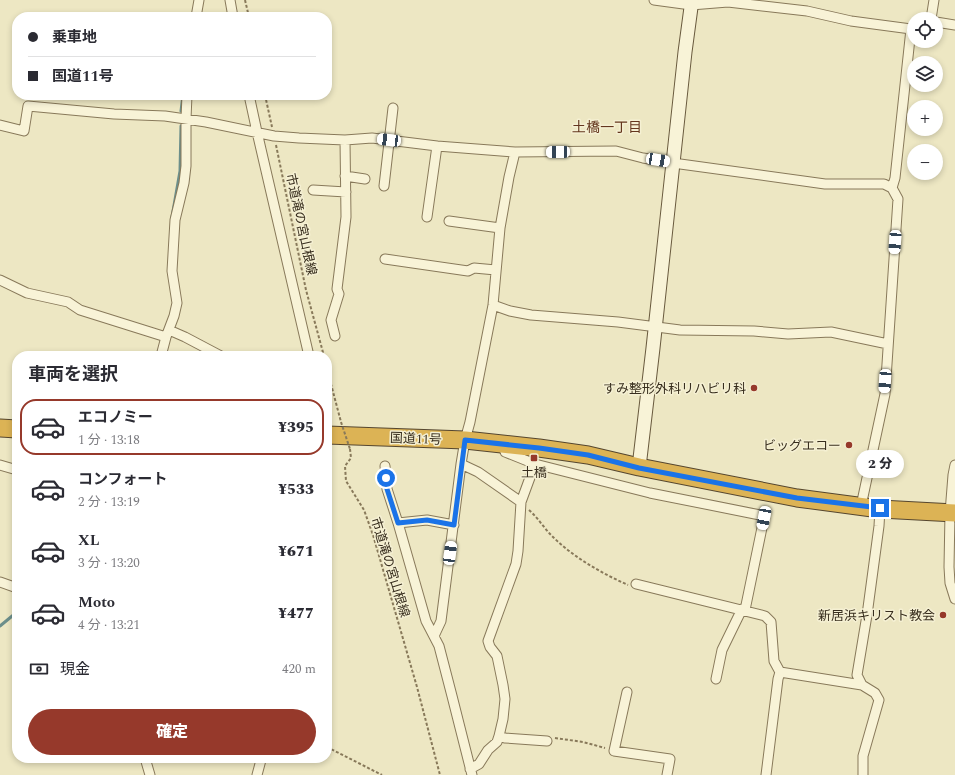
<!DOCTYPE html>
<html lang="ja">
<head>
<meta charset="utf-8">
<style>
  body { margin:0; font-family:Spectral,"Noto Sans JP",serif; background:#f7f7f7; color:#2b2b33; height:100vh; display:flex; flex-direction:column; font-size:15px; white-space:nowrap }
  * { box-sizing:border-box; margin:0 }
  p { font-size:13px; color:#7c7c81 }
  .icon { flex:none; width:22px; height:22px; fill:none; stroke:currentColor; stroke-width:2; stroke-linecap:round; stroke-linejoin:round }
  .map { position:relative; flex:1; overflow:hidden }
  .panel { position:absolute; left:12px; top:351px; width:320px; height:412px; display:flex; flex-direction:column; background:#fff; border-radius:16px; box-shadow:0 2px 6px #0003 }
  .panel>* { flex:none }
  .hud { position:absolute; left:12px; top:12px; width:320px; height:88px; border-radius:16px; box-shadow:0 2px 6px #0003; display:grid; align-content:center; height:88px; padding:0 16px; background:#fff }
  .tools { position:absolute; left:907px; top:12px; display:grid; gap:8px }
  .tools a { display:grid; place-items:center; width:36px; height:36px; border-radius:50%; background:#fff; box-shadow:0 2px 6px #0003; font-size:20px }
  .end { position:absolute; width:18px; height:18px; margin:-9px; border:5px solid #1a73e8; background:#fff; box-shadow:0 0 0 2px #fff }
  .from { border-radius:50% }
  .bubble { position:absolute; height:28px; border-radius:14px; background:#fff; box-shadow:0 2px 6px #0003; font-size:13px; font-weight:800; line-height:28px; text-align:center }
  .car { position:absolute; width:12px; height:24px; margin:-12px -6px; border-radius:5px; box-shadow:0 0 3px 1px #0007; background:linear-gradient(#fff 24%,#345 0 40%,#fff 0 76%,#345 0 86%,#fff 0) }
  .hud b { display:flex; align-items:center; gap:14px; height:38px; font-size:15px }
  .hud b+b { border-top:1px solid #e1e1e2 }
  .hud i { width:10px; height:10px; background:#2b2b33 }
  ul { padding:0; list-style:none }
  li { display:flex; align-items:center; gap:12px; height:56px; margin:0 8px 6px; padding:0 8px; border:2px solid transparent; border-radius:16px }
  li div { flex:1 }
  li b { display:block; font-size:15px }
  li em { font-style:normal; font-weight:800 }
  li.current { border-color:#96392b }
  li>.icon { width:36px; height:36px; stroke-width:1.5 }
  h2 { padding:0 16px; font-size:18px; line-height:48px }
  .pay { display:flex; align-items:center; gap:10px; height:44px; padding:0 16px; font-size:15px }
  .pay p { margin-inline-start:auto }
  .cta { display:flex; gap:8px; margin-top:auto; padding:8px 16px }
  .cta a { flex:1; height:46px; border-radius:24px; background:#96392b; color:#fff; font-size:16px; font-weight:800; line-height:46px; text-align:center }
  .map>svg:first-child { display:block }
</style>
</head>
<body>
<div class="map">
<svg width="955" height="775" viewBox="0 0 955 775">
  <rect width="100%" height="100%" fill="#ede7c3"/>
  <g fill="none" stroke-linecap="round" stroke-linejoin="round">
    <path stroke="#6c8f8b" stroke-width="3" d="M181,111l2,-16
      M172,217l8,-46 1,-45
      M0,626l17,-14"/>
    <defs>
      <path id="street" d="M230,0l3,17
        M654,0l37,5 37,-3 79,9 44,10 60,8 3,-3
        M196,17l3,-17
        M931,19l3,-19
        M936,22l19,3
        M249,95l8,37 52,224
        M0,125l24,6 4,-25 86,8 51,2 41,6 68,14 25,2 46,2 27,-2 65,8 78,6 101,-1 27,7 30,5 152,21h59l8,4 6,11 -13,195 -24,112
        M345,176l20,3
        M384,186l9,-78
        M892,188l3,-10 16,-149
        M313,190l33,2
        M427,217l10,-71
        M449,221l51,7
        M385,259l83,12 6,-3 22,2
        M0,280l27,13 41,9 12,8 86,27
        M493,305l17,6 21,4 87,7 62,8 74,1 34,3 43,-2 57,12
        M169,330l16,7 36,19
        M335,336l-4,-16 8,-26 -2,-5 9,-72 -1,-77
        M161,356l5,-19 8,-21 3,-13 -5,-32 3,-51 9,-37 2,-17v-47l1,-24
        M503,444l2,8 30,12
        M461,464l17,8 43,30 14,-38 115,29 110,22 4,3 -19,92
        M0,465l17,5
        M955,465l-2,10 -3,38 -1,54 1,16 5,16
        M385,466l2,23 11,34 29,-3 27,5
        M398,523l28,98 13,25 13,50 20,79
        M0,582l17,6
        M636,584l129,32 6,6 3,39 6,11 82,13
        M434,636l7,-15 20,-157 4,-24 5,-18 23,-117 7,-77 9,-51 6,-25
        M716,679l6,-29 20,-41
        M627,692l-13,59 56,8 -3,16
        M499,736l6,2 42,3
        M145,758l5,17
        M470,769l9,-5 9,-14 9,-8 2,-6 4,-17 2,-20 -2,-14 -6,-29 -7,-9 -2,-6 28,-77 2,-13 3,-49
        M257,775l4,-15
        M766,775l12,-96 2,-7
        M863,775v-19l16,-56 -4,-7 -13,-8 -5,-10 10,-60 12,-89 1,-17"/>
      <path id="secondary" d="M639,467l14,-119 32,-296 7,-52"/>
      <path id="highway" d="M0,428l17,1
        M327,435l138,5 74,8 49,7 51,12 158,31 83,11 75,4"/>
    </defs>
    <use href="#street" stroke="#88795a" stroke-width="11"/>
    <use href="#secondary" stroke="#695a3e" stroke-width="15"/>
    <use href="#highway" stroke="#55462f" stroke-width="19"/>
    <path stroke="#88795a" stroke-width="2" stroke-dasharray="3 2" stroke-linecap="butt" d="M245,0l4,17
      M265,95l7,32
      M276,145l30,145 18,66
      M327,369l14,53
      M350,449l1,9 -6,8 1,15 18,29 9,25 44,152 23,88
      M529,510c9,8 15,18 23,26 21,21 49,37 76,49
      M555,738l28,4 22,6
      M327,747l55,28"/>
    <use href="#street" stroke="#f8f3d7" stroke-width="9"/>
    <use href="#secondary" stroke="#f8f3d7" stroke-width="13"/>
    <use href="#highway" stroke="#dcb355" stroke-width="17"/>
    <path stroke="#88795a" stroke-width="2" stroke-dasharray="3 2" stroke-linecap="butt" d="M341,422l9,27"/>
  </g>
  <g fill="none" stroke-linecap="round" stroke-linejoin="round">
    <path stroke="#1a73e8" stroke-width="5" d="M386,478l1,11 11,34 29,-3 27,5 11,-85 74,8 49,7 51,13 158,30 83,10"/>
  </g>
  <g fill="#96392b" stroke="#f5f0d3" stroke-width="1.5">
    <circle cx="754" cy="388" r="4"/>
    <circle cx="849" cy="445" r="4"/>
    <rect x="530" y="454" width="8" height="8" rx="2"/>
    <circle cx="943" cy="615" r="4"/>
  </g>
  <g text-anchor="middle" stroke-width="3" stroke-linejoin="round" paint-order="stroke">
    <g font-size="13" fill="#382e1e" stroke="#f5f0d3">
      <text transform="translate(302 224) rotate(78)" y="5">市道滝の宮山根線</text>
      <text transform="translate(416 438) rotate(2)" y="5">国道11号</text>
      <text transform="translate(391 567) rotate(73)" y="5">市道滝の宮山根線</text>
    </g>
    <g font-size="13" fill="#382e1e" stroke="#f5f0d3" text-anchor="end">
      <text x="746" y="393">すみ整形外科リハビリ科</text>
      <text x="841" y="450">ビッグエコー</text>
      <text x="534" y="477" text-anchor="middle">土橋</text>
      <text x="935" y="620">新居浜キリスト教会</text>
    </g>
    <g font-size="14" fill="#64361e" stroke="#f5f0d3">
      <text x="607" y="132">土橋一丁目</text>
    </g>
  </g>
</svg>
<div class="tools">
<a><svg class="icon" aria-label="locate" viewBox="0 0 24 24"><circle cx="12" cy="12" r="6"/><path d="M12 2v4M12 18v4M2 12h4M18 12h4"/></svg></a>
<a><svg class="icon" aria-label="layers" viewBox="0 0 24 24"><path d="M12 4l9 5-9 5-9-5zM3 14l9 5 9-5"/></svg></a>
<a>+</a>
<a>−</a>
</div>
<i class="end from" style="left:386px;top:478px"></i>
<i class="end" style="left:880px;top:508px"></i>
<div class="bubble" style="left:856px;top:450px;width:48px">2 分</div>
<i class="car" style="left:389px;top:140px;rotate:277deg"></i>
<i class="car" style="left:558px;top:152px;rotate:269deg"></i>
<i class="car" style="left:658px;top:160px;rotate:100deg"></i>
<i class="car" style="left:895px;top:242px;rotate:184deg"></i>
<i class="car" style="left:885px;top:381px;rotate:184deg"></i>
<i class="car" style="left:764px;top:518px;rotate:191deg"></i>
<i class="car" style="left:450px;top:553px;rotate:8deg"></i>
<div class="hud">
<b><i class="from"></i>乗車地</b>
<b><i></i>国道11号</b>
</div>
<section class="panel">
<h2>車両を選択</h2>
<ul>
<li class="current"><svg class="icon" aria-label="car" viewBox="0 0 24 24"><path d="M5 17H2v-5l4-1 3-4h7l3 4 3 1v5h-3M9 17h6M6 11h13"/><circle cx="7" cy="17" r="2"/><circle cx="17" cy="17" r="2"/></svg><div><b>エコノミー</b><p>1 分 · 13:18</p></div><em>¥395</em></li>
<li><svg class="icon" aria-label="car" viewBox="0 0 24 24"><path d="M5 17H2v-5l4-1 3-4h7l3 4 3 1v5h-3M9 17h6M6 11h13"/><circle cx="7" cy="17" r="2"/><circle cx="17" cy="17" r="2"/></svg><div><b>コンフォート</b><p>2 分 · 13:19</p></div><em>¥533</em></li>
<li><svg class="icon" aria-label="car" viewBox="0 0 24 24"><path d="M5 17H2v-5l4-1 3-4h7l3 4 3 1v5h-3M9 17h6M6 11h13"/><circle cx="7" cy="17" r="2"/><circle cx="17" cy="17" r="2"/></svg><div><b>XL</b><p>3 分 · 13:20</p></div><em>¥671</em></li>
<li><svg class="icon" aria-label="car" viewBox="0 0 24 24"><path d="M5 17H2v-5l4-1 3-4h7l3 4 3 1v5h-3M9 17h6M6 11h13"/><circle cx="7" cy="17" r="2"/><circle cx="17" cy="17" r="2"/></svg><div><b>Moto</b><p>4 分 · 13:21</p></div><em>¥477</em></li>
</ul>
<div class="pay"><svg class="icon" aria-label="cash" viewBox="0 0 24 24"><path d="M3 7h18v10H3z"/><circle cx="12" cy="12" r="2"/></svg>現金<p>420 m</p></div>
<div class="cta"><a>確定</a></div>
</section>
</div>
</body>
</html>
